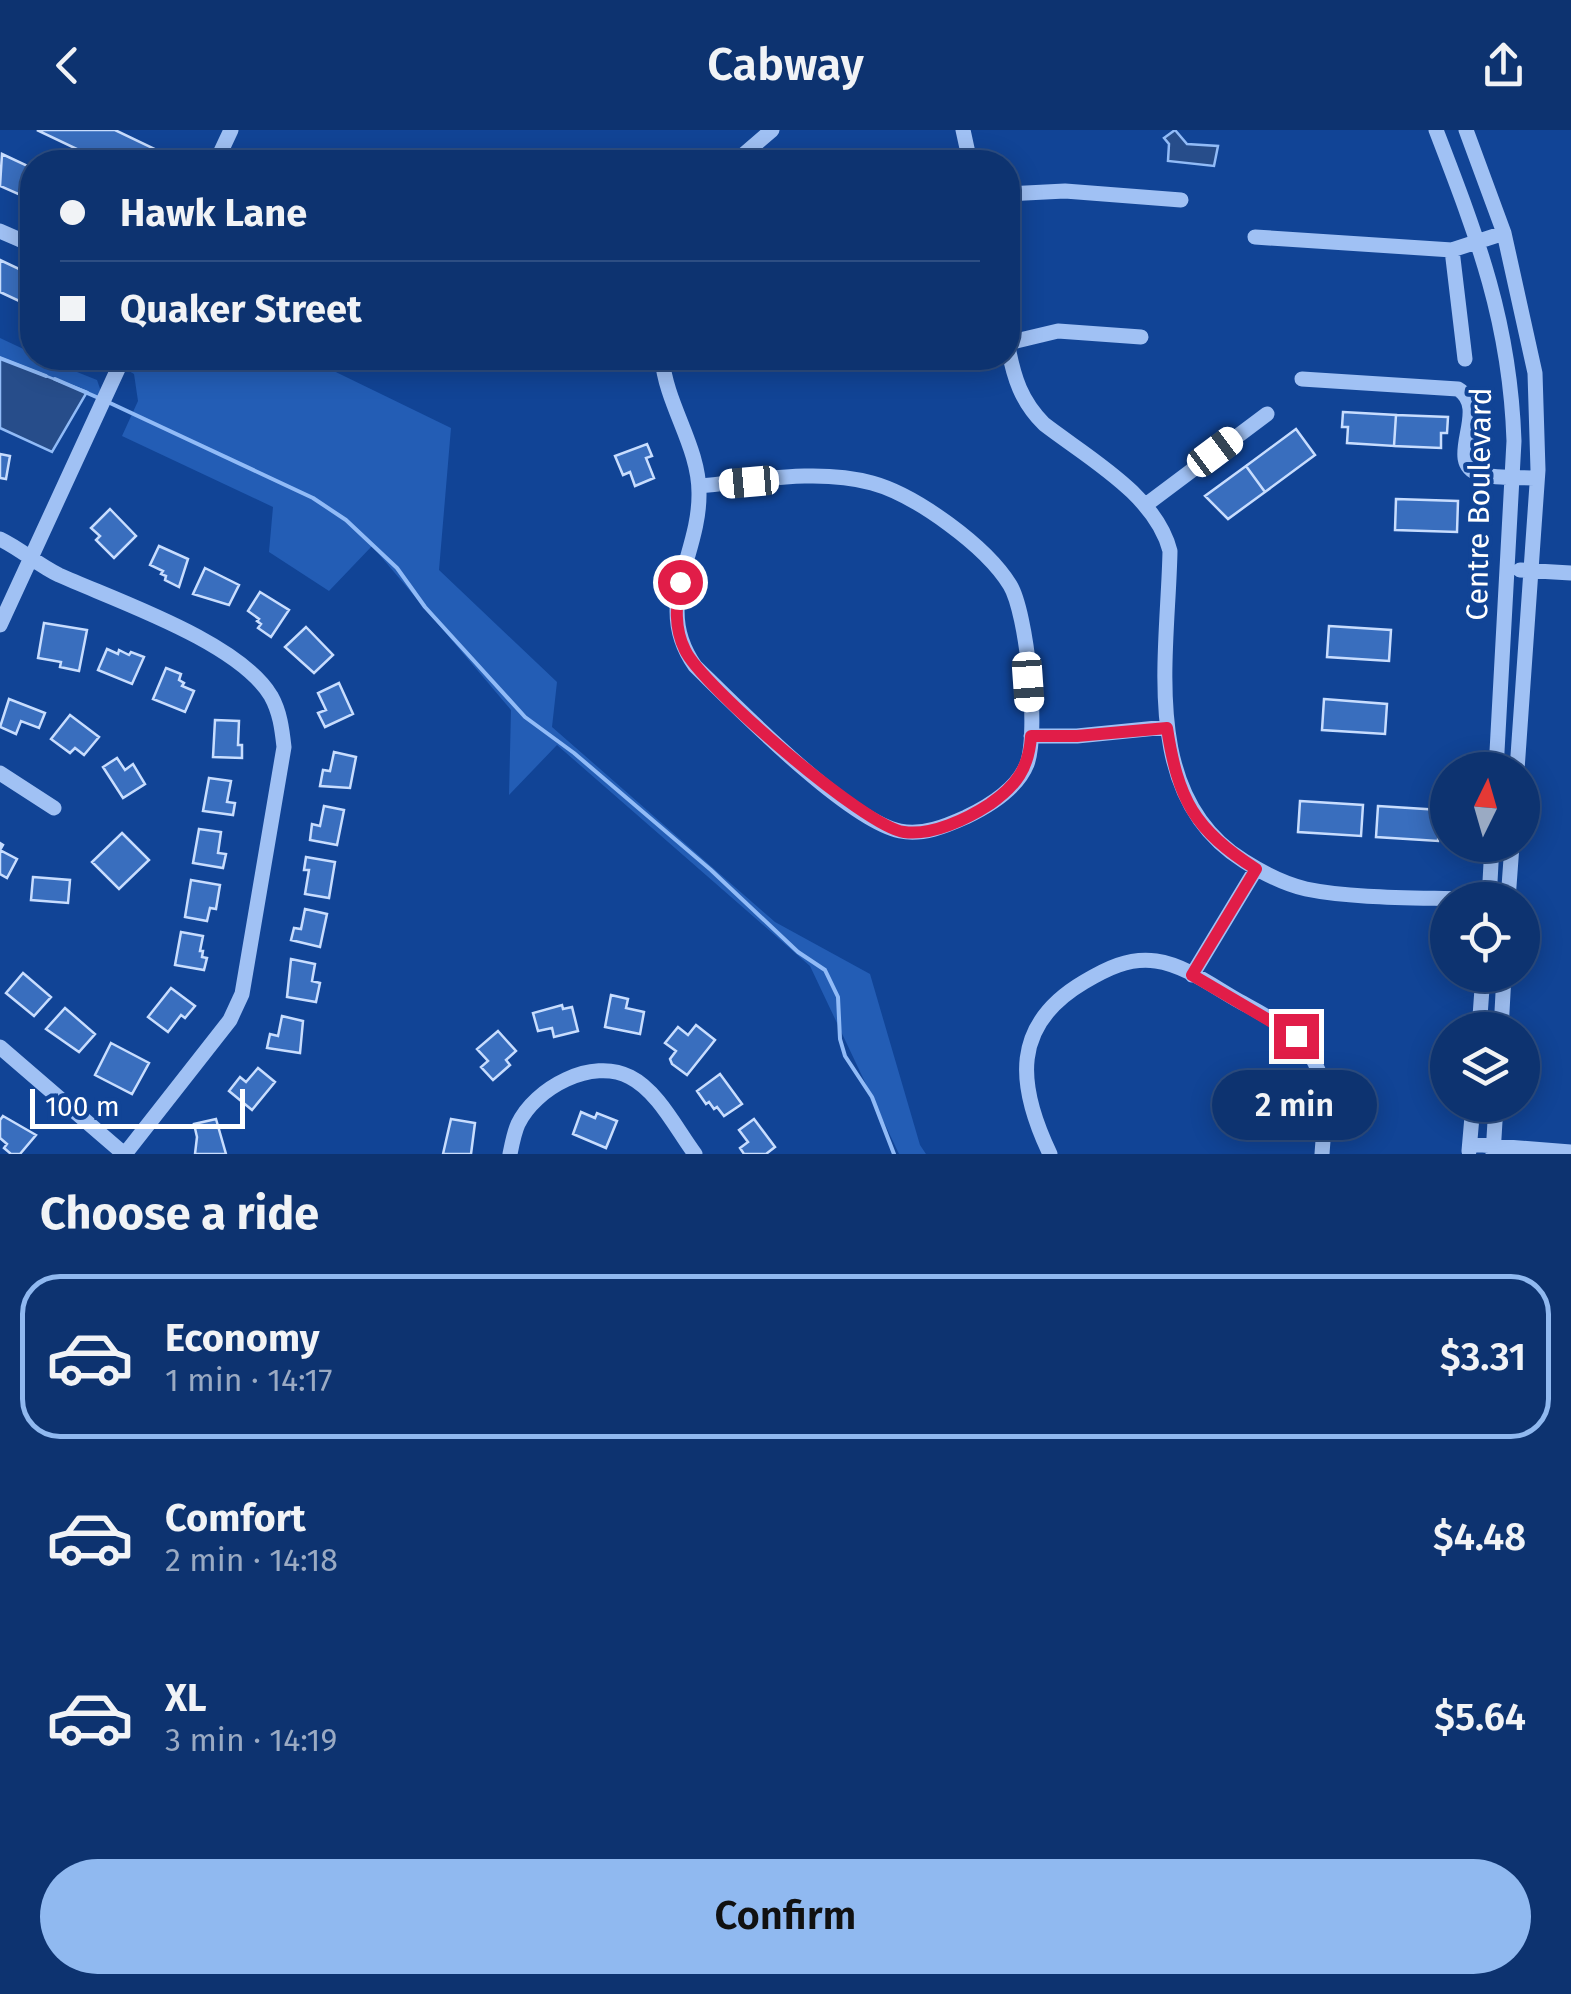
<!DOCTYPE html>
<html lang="en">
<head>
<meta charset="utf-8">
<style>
  body { margin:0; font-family:"Fira Sans",sans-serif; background:#163b75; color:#f1f3f6; height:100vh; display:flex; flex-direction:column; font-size:38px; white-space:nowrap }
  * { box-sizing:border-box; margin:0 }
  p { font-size:32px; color:#9aaac3 }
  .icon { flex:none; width:55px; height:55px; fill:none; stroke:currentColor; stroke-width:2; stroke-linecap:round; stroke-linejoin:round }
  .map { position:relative; height:1024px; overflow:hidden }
  .panel { display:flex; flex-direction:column; background:#0d3370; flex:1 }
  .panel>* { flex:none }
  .banner { position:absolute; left:20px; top:20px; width:1000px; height:220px; border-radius:40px; box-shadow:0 5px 25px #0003,0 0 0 2px #2d4e83; display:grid; align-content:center; height:220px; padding:0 40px; background:#0d3370 }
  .needle { width:65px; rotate:5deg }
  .buttons { position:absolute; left:1430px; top:622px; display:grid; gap:20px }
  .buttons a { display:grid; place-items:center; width:110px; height:110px; border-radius:50%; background:#0d3370; box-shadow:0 5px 25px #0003,0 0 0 2px #2d4e83; font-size:50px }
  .scale { position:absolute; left:30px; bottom:25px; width:215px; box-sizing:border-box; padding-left:10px; border:5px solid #fff; border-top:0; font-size:28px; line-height:35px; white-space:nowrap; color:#fff; -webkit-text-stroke:8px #114496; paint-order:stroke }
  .end { position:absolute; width:45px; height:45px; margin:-22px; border:12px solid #e11d48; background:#fff; box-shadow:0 0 0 5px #fff }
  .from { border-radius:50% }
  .bubble { position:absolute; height:70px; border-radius:35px; background:#0d3370; box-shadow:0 5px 25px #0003,0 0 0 2px #2d4e83; font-size:32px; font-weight:600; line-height:70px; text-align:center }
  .car { position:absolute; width:30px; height:60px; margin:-30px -15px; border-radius:12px; box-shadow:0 0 8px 2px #0007; background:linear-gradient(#fff 24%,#345 0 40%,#fff 0 76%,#345 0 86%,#fff 0) }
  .banner b { display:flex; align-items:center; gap:35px; height:95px; font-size:38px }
  .banner b+b { border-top:2px solid #2d4e83 }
  .banner i { width:25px; height:25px; background:#f1f3f6 }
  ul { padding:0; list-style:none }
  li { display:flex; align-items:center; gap:30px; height:165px; margin:0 20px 15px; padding:0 20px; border:5px solid transparent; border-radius:40px }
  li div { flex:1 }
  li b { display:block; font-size:38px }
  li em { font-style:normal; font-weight:600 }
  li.on { border-color:#90b9f0 }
  li>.icon { width:90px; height:90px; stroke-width:1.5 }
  h2 { padding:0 40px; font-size:45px; line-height:120px }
  .primary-button { display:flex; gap:20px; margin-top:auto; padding:20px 40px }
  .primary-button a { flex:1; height:115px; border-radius:60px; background:#90b9f0; color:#111; font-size:40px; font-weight:600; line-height:115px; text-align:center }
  header { display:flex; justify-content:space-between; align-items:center; height:130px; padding:0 40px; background:#0d3370; font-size:45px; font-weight:600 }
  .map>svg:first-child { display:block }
</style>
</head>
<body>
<header><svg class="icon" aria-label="back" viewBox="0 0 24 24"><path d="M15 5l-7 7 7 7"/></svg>Cabway<svg class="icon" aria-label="share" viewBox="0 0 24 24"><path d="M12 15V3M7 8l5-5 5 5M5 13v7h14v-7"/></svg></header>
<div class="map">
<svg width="1571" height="1024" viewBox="0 0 1571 1024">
  <rect width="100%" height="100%" fill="#114496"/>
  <path fill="#235db5" d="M0,208l32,15v5h10l55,22 7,20 -104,-42z
    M124,228h183l144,70 -12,142 118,112 -5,45 223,195 95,52 50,171 6,9h-27l-89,-188 -253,-221 -48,50 2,-85 -139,-164 -43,45 -60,-39 4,-45 -151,-71 16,-35 -4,-27 -17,-10z"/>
  <path fill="#274d8a" stroke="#91bbf7" stroke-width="2.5" d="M1175,0l12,14 31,2 -4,20 -46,-5 1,-17 -5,-6z
    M0,228l87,34 -35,60 -52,-24z"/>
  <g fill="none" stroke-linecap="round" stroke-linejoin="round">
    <path stroke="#91bbf7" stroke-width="4" d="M0,228l46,18
      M55,249l46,20
      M110,273l203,95 33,22 51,48 28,39 100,110 49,36 137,117 87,82 27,18 13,27 2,42 5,17 27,41 22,57"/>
  </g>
  <path fill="#396ebe" stroke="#c8ddfe" stroke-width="2.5" d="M37,0h78l46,22 -5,10h-52z
    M2,24l30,14v32l-32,-14z
    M0,130l32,15v32l-32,-15z
    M1343,282l53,3 -2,31 -47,-3 1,-16h-6z
    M1396,285l52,2 -1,16h-6v15l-47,-2z
    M1296,299l19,26 -50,37 -19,-26z
    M647,314l5,12 -6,2 8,20 -19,8 -5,-14 -7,3 -8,-19z
    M0,324l10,2 -4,23 -6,-1z
    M1246,336l19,26 -37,27 -23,-23z
    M1396,369l62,2 -1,31 -62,-2z
    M110,379l26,27 -22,22 -18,-18 4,-4 -9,-8z
    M159,416l29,13 -9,28 -14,-7 1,-4 -5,-2 2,-3 -13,-6z
    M205,438l34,17 -10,20 -36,-11z
    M260,462l29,18 -18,27 -13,-9 3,-4 -4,-3 2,-2 -11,-8z
    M44,493l43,7 -8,41 -19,-4 1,-5 -23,-4z
    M1329,496l62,4 -2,31 -62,-4z
    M306,497l27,28 -19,18 -29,-26z
    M107,519l11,5 1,-4 10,5 2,-3 13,5 -12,27 -34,-14z
    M166,538l15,6 -2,6 5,3 -2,3 12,5 -9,21 -32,-13z
    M339,553l14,31 -28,13 -7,-14 8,-3 -8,-17z
    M9,569l36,14 -6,15 -18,-7 -5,13 -16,-7z
    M1324,569l63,5 -2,30 -63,-4z
    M70,585l29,22 -15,18 -9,-7 -5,5 -19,-14z
    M215,590l24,1 -1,24h4v13l-29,-1z
    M334,622l22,5 -6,31 -30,-2 3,-16 7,1z
    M117,628l8,12 8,-6 12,20 -22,14 -20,-31z
    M209,648l22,3 -4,21 8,1 -2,12 -30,-4z
    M1300,671l63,4 -2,31 -63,-4z
    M324,676l20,4 -7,35 -27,-5 2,-16 8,2z
    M1378,676l62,4 -2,31 -62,-4z
    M199,699l22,3 -3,21 8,1 -3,14 -30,-5z
    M122,703l27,27 -30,29 -27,-27z
    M0,713l3,2 -3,5 17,9 -10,19 -7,-4z
    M306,727l29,5 -6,36 -24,-4 4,-24h-5z
    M33,747l37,3 -2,23 -37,-3z
    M191,750l29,5 -4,24 -6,-1 -3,13 -22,-4z
    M305,779l22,5 -7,33 -29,-7 3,-12 7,1z
    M181,802l22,4 -3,15h3l-1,6 5,1 -3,12 -29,-5z
    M291,829l24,5 -3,17 8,2 -4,19 -29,-5z
    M23,843l28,24 -17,19 -28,-23z
    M171,858l24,18 -10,12 -4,-3 -13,17 -20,-15z
    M611,865l17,4 -2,9 18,4 -4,22 -35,-7z
    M562,875l1,4 9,-2 6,24 -24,6 -2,-9 -14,3 -5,-18z
    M65,878l30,26 -16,18 -33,-23z
    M282,886l21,5 -3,32 -33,-5 3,-14 8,2z
    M696,895l19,15 -28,35 -15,-11 -2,-5 6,-8 -11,-8 13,-16 10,8z
    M498,901l18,20 -10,9 4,5 -17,15 -12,-13 7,-6 -11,-12z
    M111,913l38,20 -17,31 -37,-19z
    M258,938l17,14 -23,28 -23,-19 11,-14 6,5z
    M720,944l22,30 -18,12 -7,-9 -3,2 -5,-7 -3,2 -9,-13z
    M581,982l14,6 2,-5 20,8 -11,27 -33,-14z
    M3,986l33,19 -16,19h-9l-7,-6 3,-4 -7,-6v-18z
    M216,989l10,35h-31l2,-17 -3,-13z
    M451,989l24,4 -4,31h-28z
    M754,989l21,28 -9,7h-22l-4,-6 8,-6 -9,-12z"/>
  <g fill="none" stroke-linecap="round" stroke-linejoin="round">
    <path stroke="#a0c1f4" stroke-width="15" d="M963,0l7,32
      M1436,0c42,109 74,192 78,311l-18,329
      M1466,0l38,103 31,140 3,97 -21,300
      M216,32l15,-32
      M735,32l37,-32
      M1008,64l57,-3 116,9
      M0,101l32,14
      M1255,107l197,13 52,-17
      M1452,120l13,109
      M1008,213l50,-12 83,6
      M1008,217c6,31 13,54 36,77 44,34 112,71 126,127 -2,105 -31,245 74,310 19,12 40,23 62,28 53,11 128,8 184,11
      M662,228c4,47 37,88 37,135 1,63 -47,112 -4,173 42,41 152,154 205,165 22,5 46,-5 66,-14 23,-11 51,-28 61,-53 12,-32 0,-151 -17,-179 -24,-39 -94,-90 -138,-102 -55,-15 -117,-2 -173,3
      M1302,249l156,10c33,20 -16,74 22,85 18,5 39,3 57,4
      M1147,374l120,-90
      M0,409c21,10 38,26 59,36 58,26 180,67 212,121 9,16 11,33 13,51l-42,247 -12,26 -105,134
      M1520,440l51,3
      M0,495l123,-267
      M1031,606h46l90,-9
      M0,643l54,35
      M1489,770l3,-55
      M1508,770l4,-55
      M1192,845l64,-106
      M1479,900l4,-55
      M1501,900l3,-55
      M0,917l124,107
      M1470,1014l101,8
      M1469,1021l4,-46
      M510,1024c2,-10 4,-21 8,-30 17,-36 74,-67 112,-47 28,14 47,53 65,77
      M1050,1024c-33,-69 -39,-129 34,-172 22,-13 45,-25 72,-21 29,4 58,26 83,40 29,16 61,31 76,62 14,28 9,61 7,91
      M1493,1024l3,-49"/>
  </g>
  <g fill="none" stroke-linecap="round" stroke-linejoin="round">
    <path stroke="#e11d48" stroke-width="12" d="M680,452c-4,23 -6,46 5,68 16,35 180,177 219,182 28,4 63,-13 86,-28 26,-18 39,-36 41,-68h46l90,-8c11,71 27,102 89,141l-64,106 104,61"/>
  </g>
  <g text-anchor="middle" stroke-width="8" stroke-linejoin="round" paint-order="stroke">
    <g font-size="30" fill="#fff" stroke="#114496">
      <text transform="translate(1479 374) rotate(-89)" y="10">Centre Boulevard</text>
    </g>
  </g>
</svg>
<div class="buttons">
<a><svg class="needle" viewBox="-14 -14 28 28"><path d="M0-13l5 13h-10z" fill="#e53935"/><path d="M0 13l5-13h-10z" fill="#9aaac3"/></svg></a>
<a><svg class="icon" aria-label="locate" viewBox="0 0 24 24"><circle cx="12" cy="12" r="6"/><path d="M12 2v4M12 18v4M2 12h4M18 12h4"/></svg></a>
<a><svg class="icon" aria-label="layers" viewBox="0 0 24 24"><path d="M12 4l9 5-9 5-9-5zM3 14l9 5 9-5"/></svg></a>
</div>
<div class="scale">100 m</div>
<i class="end from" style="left:680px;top:452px"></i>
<i class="end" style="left:1296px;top:906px"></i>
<div class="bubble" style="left:1212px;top:940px;width:165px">2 min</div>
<i class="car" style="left:1215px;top:322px;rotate:53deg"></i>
<i class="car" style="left:749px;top:352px;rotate:265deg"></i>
<i class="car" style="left:1028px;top:552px;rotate:176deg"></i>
<div class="banner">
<b><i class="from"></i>Hawk Lane</b>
<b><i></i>Quaker Street</b>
</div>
</div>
<section class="panel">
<h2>Choose a ride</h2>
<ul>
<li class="on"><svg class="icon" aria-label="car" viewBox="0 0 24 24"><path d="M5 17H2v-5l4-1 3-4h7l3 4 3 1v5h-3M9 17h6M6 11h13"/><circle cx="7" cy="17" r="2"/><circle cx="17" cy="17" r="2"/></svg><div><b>Economy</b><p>1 min · 14:17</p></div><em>$3.31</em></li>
<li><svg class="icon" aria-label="car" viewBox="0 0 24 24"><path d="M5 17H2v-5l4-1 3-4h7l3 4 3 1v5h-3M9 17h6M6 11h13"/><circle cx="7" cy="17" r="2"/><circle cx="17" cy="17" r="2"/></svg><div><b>Comfort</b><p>2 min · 14:18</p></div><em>$4.48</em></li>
<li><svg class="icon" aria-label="car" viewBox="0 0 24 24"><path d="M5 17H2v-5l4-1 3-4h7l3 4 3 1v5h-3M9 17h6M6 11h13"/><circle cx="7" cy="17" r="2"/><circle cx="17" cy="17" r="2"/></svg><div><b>XL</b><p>3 min · 14:19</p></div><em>$5.64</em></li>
</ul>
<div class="primary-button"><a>Confirm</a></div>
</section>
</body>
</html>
